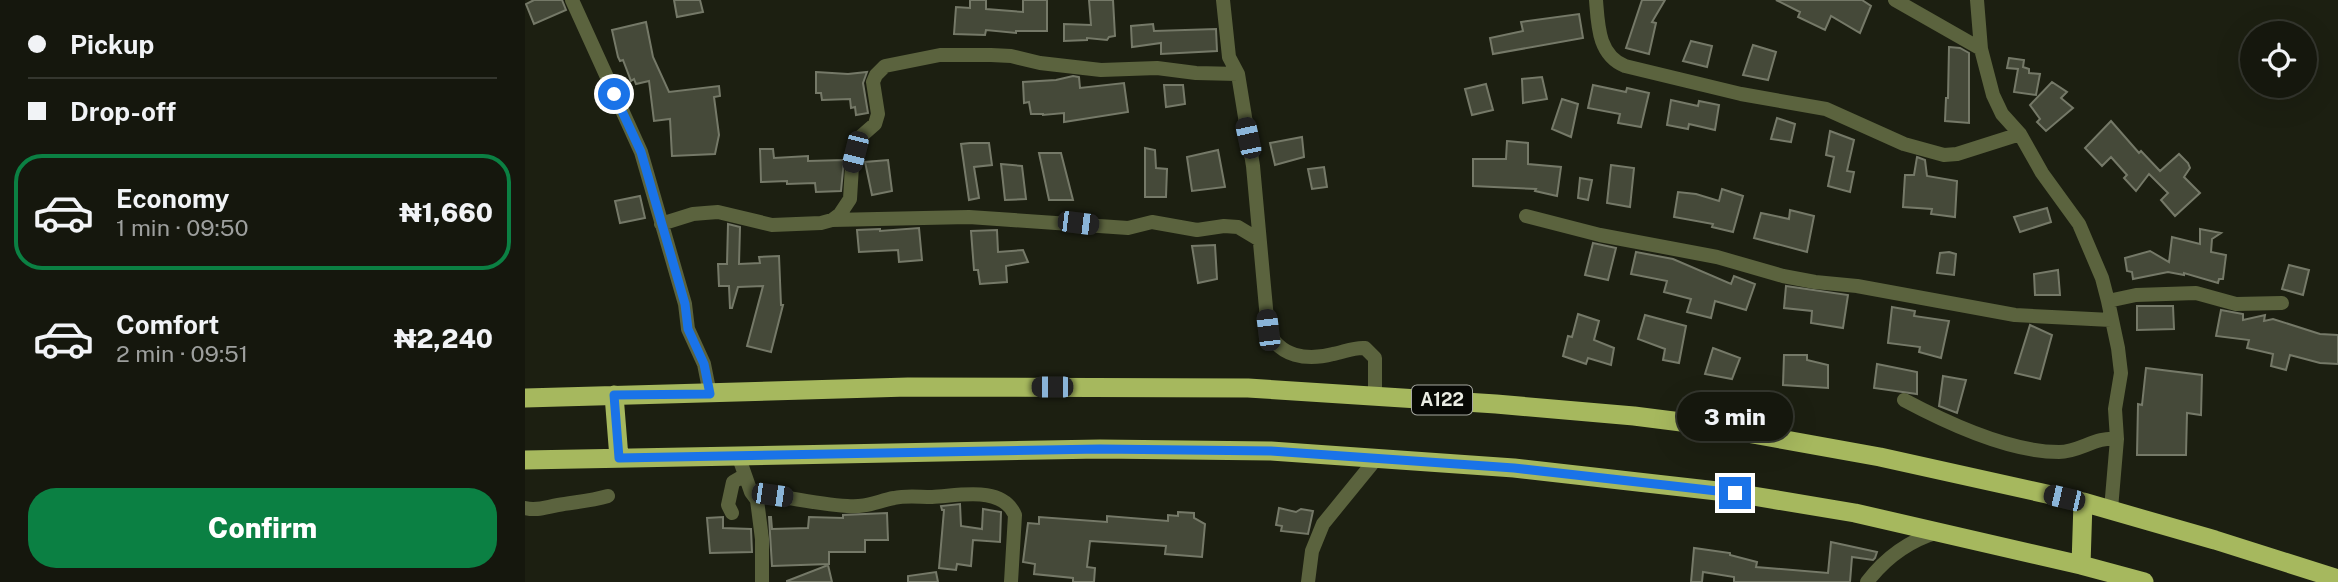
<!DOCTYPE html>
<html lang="en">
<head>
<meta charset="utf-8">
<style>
  body { margin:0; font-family:"Public Sans",sans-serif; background:#1e2016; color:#f1f3f6; height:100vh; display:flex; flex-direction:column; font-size:26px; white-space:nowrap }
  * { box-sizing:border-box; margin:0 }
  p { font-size:23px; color:#9d9f9d }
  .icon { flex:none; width:38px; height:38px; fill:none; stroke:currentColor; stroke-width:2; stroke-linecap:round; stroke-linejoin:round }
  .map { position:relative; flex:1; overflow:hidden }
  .panel { display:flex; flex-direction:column; background:#15170d; width:525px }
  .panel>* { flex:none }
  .hud { display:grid; align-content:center; height:154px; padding:0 28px; background:#15170d }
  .buttons { position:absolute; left:1715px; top:21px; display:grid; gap:14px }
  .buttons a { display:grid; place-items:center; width:77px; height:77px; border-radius:50%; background:#15170d; box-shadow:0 7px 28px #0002,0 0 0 2px #34362e; font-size:35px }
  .end { position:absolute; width:32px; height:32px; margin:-16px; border:9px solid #1a73e8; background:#fff; box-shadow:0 0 0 4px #fff }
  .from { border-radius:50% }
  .bubble { position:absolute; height:49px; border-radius:24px; background:#15170d; box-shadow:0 7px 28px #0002,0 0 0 2px #34362e; font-size:23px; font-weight:800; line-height:49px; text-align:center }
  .car { position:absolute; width:21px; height:42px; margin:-21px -10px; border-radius:9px; box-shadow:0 0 5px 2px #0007; background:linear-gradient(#222 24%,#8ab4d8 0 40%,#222 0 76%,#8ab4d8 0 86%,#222 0) }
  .hud b { display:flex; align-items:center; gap:24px; height:66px; font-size:26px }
  .hud b+b { border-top:2px solid #34362e }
  .hud i { width:18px; height:18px; background:#f1f3f6 }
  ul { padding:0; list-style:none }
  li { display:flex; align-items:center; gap:21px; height:116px; margin:0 14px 10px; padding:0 14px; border:4px solid transparent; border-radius:28px }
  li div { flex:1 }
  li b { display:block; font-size:26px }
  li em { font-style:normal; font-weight:800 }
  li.current { border-color:#0b8043 }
  li>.icon { width:63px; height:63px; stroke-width:1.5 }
  .button { display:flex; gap:14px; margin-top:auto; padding:14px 28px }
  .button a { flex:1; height:80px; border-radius:28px; background:#0b8043; color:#fff; font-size:28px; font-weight:800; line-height:80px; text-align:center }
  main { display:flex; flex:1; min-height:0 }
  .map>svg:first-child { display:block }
</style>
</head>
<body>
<main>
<section class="panel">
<div class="hud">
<b><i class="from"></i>Pickup</b>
<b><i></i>Drop-off</b>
</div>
<ul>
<li class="current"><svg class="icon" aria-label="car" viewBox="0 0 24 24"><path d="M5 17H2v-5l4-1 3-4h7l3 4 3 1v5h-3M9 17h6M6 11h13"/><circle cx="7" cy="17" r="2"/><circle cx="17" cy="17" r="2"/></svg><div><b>Economy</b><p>1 min · 09:50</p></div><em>₦1,660</em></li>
<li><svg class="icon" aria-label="car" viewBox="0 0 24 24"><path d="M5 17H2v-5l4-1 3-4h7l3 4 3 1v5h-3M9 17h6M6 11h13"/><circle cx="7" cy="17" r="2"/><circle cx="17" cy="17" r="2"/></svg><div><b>Comfort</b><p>2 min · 09:51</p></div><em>₦2,240</em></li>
</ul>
<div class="button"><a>Confirm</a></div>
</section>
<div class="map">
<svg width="1813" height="582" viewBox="0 0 1813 582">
  <rect width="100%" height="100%" fill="#1c1f11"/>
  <path fill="#454939" stroke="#757968" stroke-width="2" d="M9,0h28l4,10 -32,14 -8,-20z
    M149,0h26l3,12 -26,5z
    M445,0h16v9l37,3v-12h24v31h-31v2l-30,-3 -1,5 -31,-1 2,-27 14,1z
    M564,0h24l2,36 -6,1 -2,3 -20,-2v2l-23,1v-17l27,1z
    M1117,0h23l-13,22 4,1 -7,31 -23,-6z
    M1251,0h86l9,6 -11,27 -29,-17 -6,14 -27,-13 2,-5z
    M1054,14l4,24 -90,16 -3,-16 33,-7 -2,-9z
    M121,22l7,35 16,35 50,-6 1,10 -6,1 5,38 -4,19 -43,2 -2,-37 -16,2 -5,-40 -13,3 -2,-5 -3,2 -8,-21 -3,1 -2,-4 -6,-27z
    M628,24l1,7 62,-2 1,22 -56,3v-11l-29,4 -1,-21z
    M1166,41l21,5 -5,21 -24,-6z
    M1228,45l23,7 -8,28 -25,-5z
    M1424,47l11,1 9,5v70l-24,-2 1,-23h2z
    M1484,58l15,2 -1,7 6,2v4l11,1 -4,21 -22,-3 4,-23 -11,-1z
    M291,72l32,2 19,-2 -4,11 5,30 -12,2 -1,-8 -4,1 -1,-9 -28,1 -1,-7h-5z
    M548,76l6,1 1,11 44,-5 4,29 -64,10v-9l-21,2v-1h-12l-2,-12 -5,1 -1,-21 33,-2z
    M1017,77l5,22 -24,4 -1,-24z
    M1527,82l15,10 -6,6 12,10 -27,23 -9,-9 3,-3 -10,-14z
    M961,84l7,26 -21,5 -7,-26z
    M639,85h19l2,19 -19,3z
    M1068,85l33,7 1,-4 22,5 -8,34 -23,-4 2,-9 -32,-6z
    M1037,99l16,5 -7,33 -19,-8z
    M1146,100l27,6 1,-5 20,4 -4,25 -26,-6 -1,5 -21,-4z
    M1252,118l18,6 -4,18 -20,-3z
    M1586,121l28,32 2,-2 19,20 19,-17 9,9 2,5 -6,9 16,16 -25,23 -14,-16 7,-7 -19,-19 -13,17 -12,-13 3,-3 -16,-18 -9,9 -17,-18z
    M1305,131l24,9 -7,31 7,1 -4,20 -22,-6 6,-29 -8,-2z
    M777,137l2,20 -29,8 -5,-22z
    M982,141l21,2v21l33,3 -4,29 -22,-5 1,-2 -63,-3v-27h33z
    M445,143h19l3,22 -18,2 5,31 -10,2 -8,-56z
    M620,148l10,2 1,18 11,1 -1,28h-21z
    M235,149h13l1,9 34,-2v5l36,-1 -3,31 -25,1 -1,-9 -28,1v-3l-26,1z
    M693,150l7,37 -33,4 -5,-34z
    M514,153h22l12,47h-24z
    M1392,157l8,3 2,16 30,5 -2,36 -24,-3 1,-5 -29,-2 2,-32h9z
    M363,160l4,31 -20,4 -7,-33z
    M476,164l21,2 4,33 -21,1z
    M1086,165l23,3 -4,39 -23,-4z
    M799,167l3,20 -15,2 -4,-20z
    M1055,178l12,2 -4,20 -10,-2z
    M1197,189l21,7 -10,36 -21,-5 1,-3 -39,-7 4,-25 18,2 23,7z
    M115,196l5,22 -25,5 -5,-22z
    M1522,208l4,14 -31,10 -6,-15z
    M1265,210l24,6 -7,36 -53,-14 7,-25 28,6z
    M203,224l12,3 -1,37 21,-1 -1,-6 20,-1 2,49h2l-12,47 -24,-6 16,-60 -25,1 -6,21h-2l-1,-22h-10l-1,-22h9z
    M394,228l3,32 -23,2 -1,-12 -39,2 -2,-22 23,-1v2z
    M1675,229l21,4 -9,6 -1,13 15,3 -3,24h-4l-1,4 -34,-10v2l-16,-3 -35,7 -1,-7 -5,-1 -2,-13 25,-7 19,11 3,-25 28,7z
    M472,230l1,22 25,-2 5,12 -22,4 1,16 -27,2 -2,-14h-4l-3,-39z
    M1068,243l23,5 -8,32 -23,-5z
    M690,245l2,34 -19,4 -6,-37z
    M1111,252l37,7 58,25 3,-8 21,8 -9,26 -31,-9 -4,17 -24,-6 4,-13 -27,-7 3,-11 -36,-7z
    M1424,252l7,2 -2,21 -17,-2 3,-20z
    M1764,265l20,5 -6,25 -21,-6z
    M1533,270l2,25h-25l-1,-21z
    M1261,286l62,9 -5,33 -32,-5 1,-12 -28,-3z
    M1612,306h36l1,23 -37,1z
    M1367,307l23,4 -1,5 35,5 -8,37 -22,-6 1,-5 -32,-4z
    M1696,310l22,4v6l22,-5 -1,6 9,-2 47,15 18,1v29l-18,-1 -30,-8 -4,15 -15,-4 2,-12 -26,-6 2,-8 -33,-4z
    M1053,314l21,7 -5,19 20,8 -3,17 -23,-7 -2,6 -23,-8 5,-20 4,1z
    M1120,315l41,11 -7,37 -16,-3 2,-11 -27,-10z
    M1505,325l22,10 -12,44 -25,-6z
    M1188,348l27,10 -8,21 -27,-5z
    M1259,355h23v5l21,5v23l-45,-3z
    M1352,364l40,8v22l-43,-6z
    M1621,368l56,7 -1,40 -14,-2 -1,42h-49l1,-51 4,1z
    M1418,376l23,4 -9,33 -18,-7z
    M435,504l1,22 21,3 1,-20 18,3 -1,30 -27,-2 -2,26 -14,-2 -1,6 -17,-2 5,-58h-2l-1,-4z
    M754,508l17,4 5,-3 12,2 -5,23 -27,-3 1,-5 -6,-1z
    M653,512l16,1v5l11,6 -3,33 -37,-3 1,-8 -76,-5 -3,26 8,1 -1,14h-21v-4l-39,-4 1,-10 -12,-2 5,-39 11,1v-7l68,5v-6l61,5v-6l10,1z
    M362,513l1,27h-23v12h-36v12l-57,2 -3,-49h2l1,12 36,-1 1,-11 34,1v-3z
    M198,517v11l28,1 1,23 -42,1 -3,-35z
    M1306,542l46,10 -2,6 -2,2 -21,-3 -2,25h-116v-5l-31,-5 -1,10h-11l3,-34 36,5v2l27,7 -1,5 72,6z
    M303,565l4,17h-45v-1z
    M411,572l2,10h-30v-6z"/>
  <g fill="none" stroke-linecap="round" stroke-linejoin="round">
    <path stroke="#5b633e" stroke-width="14" d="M47,0l69,152 44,152 3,25 16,35 6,30
      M698,0l6,57 9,17 15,92 15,164c11,27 39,31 65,24 11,-2 21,-7 32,-6l10,10v38
      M1071,0c2,25 2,55 29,66l116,28 85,15 78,35 40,11 13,-1 63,-20
      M1370,0l86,49
      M1452,0l4,49 12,46 9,19 18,20 22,39 37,51 23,54 6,23 10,47 3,25 -6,36 2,30 -6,70
      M1001,216l74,19 117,22 66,19 32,6 42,4 158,29 96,5
      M307,220l137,-3 159,11 24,-6 45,8 27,-4 14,1 20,12
      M136,224l32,-10 12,-1 13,-1 54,13 49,-2 11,-3 8,-6 10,-15 2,-33 7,-28 16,-14 3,-10 -5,-32 3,-7 9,-9 55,-11h51l20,1 29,7 61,7 56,-2 39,5 42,1
      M1583,301l28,-6 60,-2 40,11 46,-1
      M1379,400c43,23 106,52 155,52 21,0 37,-16 58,-13
      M213,455l13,37 6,8 5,39v43
      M226,492c32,4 64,12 96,14 18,2 31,-5 47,-8 13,-3 25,-1 38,-1 26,-1 70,-12 83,18l-4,67
      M0,508c12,3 21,-1 33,-3 17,-3 33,-4 50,-9
      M207,513l-4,-8 5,-23 12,-7
      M783,582l4,-31 11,-27 53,-65
      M1342,582c19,-25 41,-41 71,-50"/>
    <path stroke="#a6b85e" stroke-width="19" d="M89,395l5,63
      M0,398l383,-11 340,1 248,16 138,12 63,8 183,33 203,45 132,38 123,39
      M0,460l575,-11 171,2 243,17 221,25 120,20 226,52 63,17
      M1556,565l2,-63"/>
  </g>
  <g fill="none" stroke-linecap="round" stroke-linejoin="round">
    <path stroke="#1a73e8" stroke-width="9" d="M89,94l27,58 44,152 3,25 16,35 6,30 -96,1 5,63 481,-9 171,2 243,17 221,25"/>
  </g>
  <g text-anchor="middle" stroke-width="5" stroke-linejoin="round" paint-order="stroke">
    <rect fill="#070804" stroke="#a6a8a0" stroke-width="2" x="887" y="385.5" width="60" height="29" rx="5"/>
    <g font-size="18" font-weight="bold" fill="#eaece3">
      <text x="917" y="406">A122</text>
    </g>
  </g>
</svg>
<div class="buttons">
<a><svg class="icon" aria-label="locate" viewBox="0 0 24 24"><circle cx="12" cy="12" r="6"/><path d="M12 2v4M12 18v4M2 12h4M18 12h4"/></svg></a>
</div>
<i class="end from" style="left:89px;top:94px"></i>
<i class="end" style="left:1210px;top:493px"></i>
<div class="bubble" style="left:1152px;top:392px;width:116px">3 min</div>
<i class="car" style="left:723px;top:138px;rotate:348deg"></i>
<i class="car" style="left:330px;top:152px;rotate:194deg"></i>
<i class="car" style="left:553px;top:223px;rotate:97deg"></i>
<i class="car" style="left:743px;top:330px;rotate:353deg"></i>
<i class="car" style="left:527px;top:387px;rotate:270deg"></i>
<i class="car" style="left:247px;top:495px;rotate:98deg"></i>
<i class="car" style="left:1539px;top:498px;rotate:283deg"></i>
</div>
</main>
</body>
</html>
